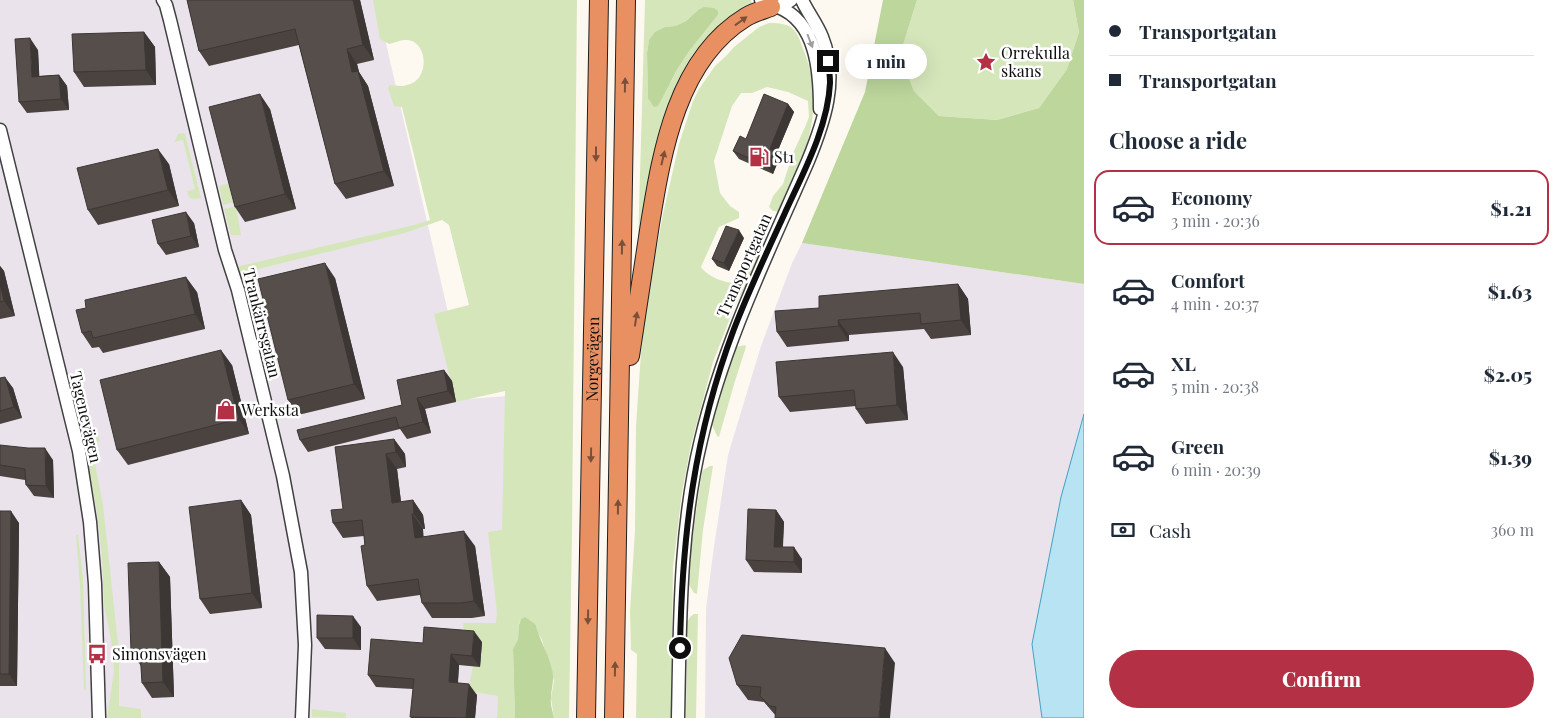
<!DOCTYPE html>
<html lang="en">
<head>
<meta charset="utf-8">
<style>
  body { margin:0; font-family:"Playfair Display",serif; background:#f2f2f3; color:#1f2937; height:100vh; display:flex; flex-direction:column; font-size:19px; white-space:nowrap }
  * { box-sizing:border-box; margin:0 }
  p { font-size:16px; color:#747a83 }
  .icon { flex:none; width:28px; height:28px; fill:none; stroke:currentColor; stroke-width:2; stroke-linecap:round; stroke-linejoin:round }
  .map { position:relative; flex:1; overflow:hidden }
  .drawer { display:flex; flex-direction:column; background:#fff; width:475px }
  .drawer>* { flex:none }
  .hud { display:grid; align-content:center; height:110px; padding:0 25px; background:#fff }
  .end { position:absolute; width:22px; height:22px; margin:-11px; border:6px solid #0e0e0e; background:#fff; box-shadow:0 0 0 2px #fff }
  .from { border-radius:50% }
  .bubble { position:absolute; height:35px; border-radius:18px; background:#fff; box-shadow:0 5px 20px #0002; font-size:16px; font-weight:800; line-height:35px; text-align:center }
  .hud b { display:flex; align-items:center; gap:18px; height:48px; font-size:19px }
  .hud b+b { border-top:1px solid #e0e1e3 }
  .hud i { width:12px; height:12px; background:#1f2937 }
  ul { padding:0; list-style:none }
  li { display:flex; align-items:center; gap:15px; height:75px; margin:0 10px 8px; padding:0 15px; border:2px solid transparent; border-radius:15px }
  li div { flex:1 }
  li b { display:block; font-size:19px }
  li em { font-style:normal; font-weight:800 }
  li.on { border-color:#b43045 }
  li>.icon { width:45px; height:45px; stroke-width:1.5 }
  h2 { padding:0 25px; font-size:22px; line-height:60px }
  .pay { display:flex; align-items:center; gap:12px; height:55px; padding:0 25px; font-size:19px }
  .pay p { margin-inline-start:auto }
  .cta { display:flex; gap:10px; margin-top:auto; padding:10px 25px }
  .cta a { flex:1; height:58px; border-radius:30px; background:#b43045; color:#fff; font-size:20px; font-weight:800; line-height:58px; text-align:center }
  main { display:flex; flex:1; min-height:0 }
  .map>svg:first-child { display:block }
</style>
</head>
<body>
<main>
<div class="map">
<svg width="1084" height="718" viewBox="0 0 1084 718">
  <rect width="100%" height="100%" fill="#fef9f0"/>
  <path fill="#eae3ec" d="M0,0h376l92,399 39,-3 -8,322h-499z
    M802,243l282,41v130l-23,83 -29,147 10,74h-337l1,-109 8,-63 14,-91 33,-109 31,-83z"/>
  <path fill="#d6e6bb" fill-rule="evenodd" d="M373,0h204l-5,532 -3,186h-15l-3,-20 3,-17 -12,-41 -4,-7 -2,-8 -15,-6 -2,5 -1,15 -5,10 2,69h-18l1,-22 -30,-5 5,-25 -9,-34 -1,-9h33l1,-10 -9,-81 14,-2 3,-139 -49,11 -22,-88 35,-9 -20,-80 -7,-5 -37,13 -155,38 2,8h-8l-4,-4 -1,-7 1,-2 178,-42 12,-4 -28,-113 -8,-1 -6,-18 2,-3c6,0 11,2 17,0 24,-5 21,-46 -2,-45 -5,0 -11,3 -16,4l-9,-5z
    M645,0h106l1,4 -43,39 -71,202zM698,10l20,1v4l-28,35 -12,18 -7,14 -23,16 -1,-45 2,-13 16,-13 10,-1 11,-5z
    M917,0h156l6,32 -12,37 -28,39 -42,12 -58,-4 -25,-25 -14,-36z
    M769,23c26,0 27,7 35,28 23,59 0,106 -23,161l-8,-1 -4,-4 4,-11 10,-12 10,-31 12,-26 4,-10 -1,-16 -20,-9 -21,-5 -15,6h-11l-9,13 -18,55 6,32 10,13 9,6v6l-20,9 -18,40c6,9 23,16 34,16 11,-9 34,-39 20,-51l3,-5 9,5 -10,32 -23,44 -21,54 -22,83 -9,47 -9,75 -2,151h-35l1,-64 -6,-4 -1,-39 5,-81 1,-104 5,-73 6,-52 16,-87 16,-70 14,-43 6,-12 16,-23 12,-11 7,-8 25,-20z
    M182,133l3,1 16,64 -8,1 -4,-2 -2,-6 8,-2 -12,-49 -9,2 4,-8z
    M231,183l4,19 -12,3 -4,-19z
    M236,206l5,29h-10l-7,-26z
    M745,345l1,2 -11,34 -16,56 -2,-1 -5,-11 22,-74 2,-4z
    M99,437l1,4 -9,3 12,61 16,148v53l22,3v9h-34l7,-47 -1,-16 -3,-21 -6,-29 -2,-48 -5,-44 -13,-72z
    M710,466h3l-10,64 -6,64 -3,-1 -5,-8v-16l3,-30 10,-67 1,-2z
    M76,535h2l5,43 3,112h-2l-4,-104z
    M694,614h4l-2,104h-10l1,-96 3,-5z
    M312,709l34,4v5l-34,-1z"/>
  <path fill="#bcd69c" d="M883,0h34l-17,55 14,36 25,25 58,4 42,-12 28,-39 12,-37 -6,-32h11v284l-282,-41 63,-151z
    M704,7l10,1 4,3v4l-28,35 -12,18 -20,38 -4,1 -6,-9 -1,-45 2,-13 6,-8 10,-5 10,-1 11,-5 12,-11z
    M525,617l11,8c3,15 13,29 16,45 3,10 -1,18 -1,28 -1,7 2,14 3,20h-39l-2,-69 5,-10 1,-14 2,-6z"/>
  <path fill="#b8e3f2" stroke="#449fc3" d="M1084,414v304h-42l-10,-74 29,-147z"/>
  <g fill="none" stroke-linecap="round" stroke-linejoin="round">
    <defs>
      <path id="minor" d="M163,0l3,5 4,15 55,230 13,40 45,186 18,96 4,73 -3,73
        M761,0c9,10 20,8 30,0
        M778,7c39,15 42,65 42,102
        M0,130l79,321 11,71 5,62 4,134
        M678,718c2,-93 1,-187 23,-278 23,-98 67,-187 107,-279 16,-39 31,-82 14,-124 -5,-13 -14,-24 -20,-37"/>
      <g id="highway">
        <path d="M630,356c7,-44 13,-88 20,-132 12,-73 27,-165 96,-207 8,-5 17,-7 25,-10"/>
        <path id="s1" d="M586,718l13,-718"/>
        <path d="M614,718l12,-718"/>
      </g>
    </defs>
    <use href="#minor" stroke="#414141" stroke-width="15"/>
    <use href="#highway" stroke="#1f1f1f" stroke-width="20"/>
    <use href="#minor" stroke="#fff" stroke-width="12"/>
    <use href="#highway" stroke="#e99062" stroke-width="18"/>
  </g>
  <path fill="#4a4340" d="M187,0h173l14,60 -17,4 2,8 9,14 26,100 -48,13 -11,-15 -36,-139 -90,21 -10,-15z
    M144,32l11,15 1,38 -72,2 -10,-15z
    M38,50l1,26 20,-1 8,11 2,24 -42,3 -8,-11z
    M788,104l6,8 -18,43 3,4 -6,15 -34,-15 -6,-8 13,-12z
    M270,109l26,100 -51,13 -10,-15z
    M169,164l10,42 -81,19 -10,-15z
    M194,223l5,24 -33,8 -8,-11z
    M744,238l-15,33 -12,-5 -5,-7z
    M0,266l4,5 11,45 -15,3z
    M335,278l30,121 -67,16 -10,-15z
    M958,284l10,15 3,36 -40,4 -7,-10 -75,6v6l-62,6 -10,-15 42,-24z
    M197,292l8,37 -102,24 -4,-6 -7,1 -10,-15z
    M232,365l17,69 -121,31 -11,-15z
    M903,367l5,53 -42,4 -10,-15v-3l-66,6 -11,-15z
    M444,370l8,11 4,21 -31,7 6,24 -24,6 -7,-10 -92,23 -8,-12 102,-35z
    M0,378l13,10 9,30 -22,6z
    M394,439l11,15 1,13 -9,2 4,33 12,-2 10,15 2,14h-2v8l52,9 10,70 -13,2h-40l-10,-15 -2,-8 -43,6 -10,-15 -3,-50 -21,2 -10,-15z
    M0,445l53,15 1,38 -20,-2 -8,-11 -1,-5 -25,-4z
    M241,500l10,15 11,93 -52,6 -10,-15z
    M776,510l8,12 -1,25 19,12v14l-48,-1 -8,-12z
    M0,511l19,12 -2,163h-17z
    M159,562l11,15 4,120 -22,1 -10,-15 -1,-17 -10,-14z
    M361,627v23l-36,-1 -8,-11z
    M482,642l-2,25 -21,-2 -1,18 19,12 -2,23h-64l2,-29 -37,-2 -8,-12z
    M895,663l-119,53 -12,-14 -16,-2 -11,-15z"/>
  <path fill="#3c3734" d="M353,0h7l14,60 -11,-15z
    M144,32l11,15 1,38 -10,-15z
    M30,38l8,12 2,38 -8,-11z
    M347,49l10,15 2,8 9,14 26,100 -10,-15 -32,-99z
    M59,75l8,11 2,24 -8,-11z
    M260,94l10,15 26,100 -11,-15z
    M788,104l6,8 -18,43 3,4 -6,15 -6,-8 3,-17z
    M158,149l11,15 10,42 -11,-16z
    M186,212l8,11 5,24 -8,-11z
    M739,230l5,8 -15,33 -5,-8z
    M325,263l10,15 30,121 -11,-15z
    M0,266l4,5 11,45 -11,-15 -4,-18z
    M186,277l11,15 8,37 -10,-15z
    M958,284l10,15 3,36 -10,-15z
    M838,320l11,15v6l-10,-15z
    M221,350l11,15 17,69 -10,-15z
    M893,352l10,15 5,53 -11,-15z
    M444,370l8,11 4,21 -8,-11z
    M5,377l8,11 9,30 -8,-11z
    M417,398l8,11 6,24 -8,-11z
    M394,439l11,15 1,13 -10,-15z
    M45,448l8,12 1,38 -8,-12z
    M386,454l11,15 6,49 -11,-15z
    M241,500l10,15 11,93 -10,-15z
    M413,500l10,15 2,14 -11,-15z
    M776,510l8,12 -2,36 -8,-11z
    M11,511l8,12 -2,163 -8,-12z
    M412,514l11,15 2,24 -10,-15z
    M464,531l11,15 10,70 -11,-15z
    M794,547l8,12v14l-8,-11z
    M159,562l11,15 4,120 -11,-15z
    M353,616l8,11v23l-8,-12z
    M474,631l8,11 -2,25 -8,-11z
    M885,648l10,15 -5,55h-11z
    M451,654l8,11 -2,28 -8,-11z
    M469,684l8,11 -2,23h-9z"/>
  <path fill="#564e4b" stroke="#3c3734" d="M187,0h166l10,45 -16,4 5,23 6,-1 26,100 -49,13 -40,-155 -96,22z
    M144,32l2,38 -72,2 -2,-38z
    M30,38l2,39 27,-2 2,24 -42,3 -4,-63z
    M260,94l25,100 -50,13 -26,-100z
    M764,94l24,10 -18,45 4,2 -7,15 -34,-15 7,-15 6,3z
    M158,149l10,41 -80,20 -11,-42z
    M186,212l5,24 -33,8 -6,-24z
    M726,226l13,4 -15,33 -12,-4z
    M325,263l29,121 -66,16 -30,-121z
    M186,277l9,37 -102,24 -2,-7 -9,2 -6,-23 10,-2 -1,-8z
    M0,283l4,18 -4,1z
    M958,284l3,36 -40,4 -1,-11 -82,7 1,6 -62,6 -2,-21 44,-3v-12z
    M221,350l18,69 -122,31 -17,-70z
    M893,352l4,53 -41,4 -2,-19 -75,7 -3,-35z
    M444,370l4,21 -31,7 6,24 -24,6 -3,-11 -96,23 -3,-10 105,-25 -5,-25z
    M5,377l9,30 -14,4v-33z
    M394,439l2,13 -10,2 6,49 21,-3 1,14h-2l3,24 49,-7 10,70 -13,2h-39l-4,-24 -51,7 -6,-40 4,-1 -3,-25 -29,3 -2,-13 12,-1 -8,-62z
    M0,445l28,3h17l1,38 -20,-1 -1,-16 -25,-4z
    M241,500l11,93 -52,6 -11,-92z
    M748,509l28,1 -2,37h20v15l-48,-2z
    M0,511h11l-2,163h-9z
    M159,562l4,120 -21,1 -2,-31h-9l-3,-89z
    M317,615l36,1v22h-36z
    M424,627l50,4 -2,25 -21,-2 -2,28 20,2 -3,34 -56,-1 4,-38 -46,-4 3,-36 52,4z
    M742,635l143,13 -6,70h-104l1,-11 -6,-1 -10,-10 1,-9 -24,-2 -8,-27z"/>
  <defs><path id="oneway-solid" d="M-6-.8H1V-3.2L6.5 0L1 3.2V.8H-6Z" transform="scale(1.25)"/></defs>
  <g fill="#7c4f38">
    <use href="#oneway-solid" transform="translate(741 21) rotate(-36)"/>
    <use href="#oneway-solid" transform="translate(625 85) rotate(-89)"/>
    <use href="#oneway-solid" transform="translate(596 154) rotate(90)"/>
    <use href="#oneway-solid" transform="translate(663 158) rotate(-77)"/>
    <use href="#oneway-solid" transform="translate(622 247) rotate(-89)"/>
    <use href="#oneway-solid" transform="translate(636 319) rotate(-81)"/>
    <use href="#oneway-solid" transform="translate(591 455) rotate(91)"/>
    <use href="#oneway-solid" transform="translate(618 507) rotate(-89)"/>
    <use href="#oneway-solid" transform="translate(588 617) rotate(91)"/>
    <use href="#oneway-solid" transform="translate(615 669) rotate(-89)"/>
  </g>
  <use fill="#9f9f9f" href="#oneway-solid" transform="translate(810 41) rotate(69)"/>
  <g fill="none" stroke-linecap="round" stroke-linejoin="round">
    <path stroke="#0e0e0e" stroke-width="6" d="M680,648c2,-112 14,-213 54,-319 15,-39 33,-77 50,-114 18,-40 44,-87 46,-132 0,-7 -1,-15 -2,-22"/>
  </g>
  <defs>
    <symbol id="sight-bare" viewBox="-9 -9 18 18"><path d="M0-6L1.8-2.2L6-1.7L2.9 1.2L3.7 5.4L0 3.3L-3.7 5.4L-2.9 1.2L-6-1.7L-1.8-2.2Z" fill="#b43045" stroke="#fff" stroke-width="2.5" paint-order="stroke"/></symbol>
    <symbol id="fuel-bare" viewBox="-9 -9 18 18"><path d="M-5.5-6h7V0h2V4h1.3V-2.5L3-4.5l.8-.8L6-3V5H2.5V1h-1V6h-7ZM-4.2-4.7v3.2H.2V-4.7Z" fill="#b43045" stroke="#fff" stroke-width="2.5" paint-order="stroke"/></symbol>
    <symbol id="shop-bare" viewBox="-9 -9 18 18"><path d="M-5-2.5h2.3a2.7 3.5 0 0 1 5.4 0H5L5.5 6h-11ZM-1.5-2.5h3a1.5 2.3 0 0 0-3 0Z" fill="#b43045" stroke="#fff" stroke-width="2.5" paint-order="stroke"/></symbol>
    <symbol id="bus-bare" viewBox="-9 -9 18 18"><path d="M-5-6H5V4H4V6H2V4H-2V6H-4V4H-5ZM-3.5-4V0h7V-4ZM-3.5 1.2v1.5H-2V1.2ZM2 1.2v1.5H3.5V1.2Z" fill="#b43045" stroke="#fff" stroke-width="2.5" paint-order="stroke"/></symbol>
  </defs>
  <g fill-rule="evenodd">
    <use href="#sight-bare" x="972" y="48" width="28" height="28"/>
    <use href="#fuel-bare" x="745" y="143" width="28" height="28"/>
    <use href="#shop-bare" x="212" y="396" width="28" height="28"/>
    <use href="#bus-bare" x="83" y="640" width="28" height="28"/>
  </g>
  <g text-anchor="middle" stroke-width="5" stroke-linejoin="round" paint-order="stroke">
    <g font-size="16" fill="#0e0e0e" stroke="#fff" text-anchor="start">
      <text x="1001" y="59">Orrekulla<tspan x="1001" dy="18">skans</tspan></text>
      <text x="774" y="163">St1</text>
      <text x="241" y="416">Werksta</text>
      <text x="112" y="660">Simonsvägen</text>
    </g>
    <g font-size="16" fill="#0e0e0e" stroke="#fff">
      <text transform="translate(744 265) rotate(-66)" y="6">Transportgatan</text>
      <text transform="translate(262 323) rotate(76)" y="6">Trankärrsgatan</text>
      <text dy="6" stroke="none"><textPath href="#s1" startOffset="359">Norgevägen</textPath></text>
      <text transform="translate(86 417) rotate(77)" y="6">Tagenevägen</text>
    </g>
  </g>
</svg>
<i class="end from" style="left:680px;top:648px"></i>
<i class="end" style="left:828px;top:61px"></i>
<div class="bubble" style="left:845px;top:44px;width:82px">1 min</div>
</div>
<section class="drawer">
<div class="hud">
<b><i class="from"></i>Transportgatan</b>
<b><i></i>Transportgatan</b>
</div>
<h2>Choose a ride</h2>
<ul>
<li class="on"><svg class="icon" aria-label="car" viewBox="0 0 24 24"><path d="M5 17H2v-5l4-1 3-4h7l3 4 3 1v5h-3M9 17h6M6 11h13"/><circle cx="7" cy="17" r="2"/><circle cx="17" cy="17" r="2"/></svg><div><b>Economy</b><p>3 min · 20:36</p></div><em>$1.21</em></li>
<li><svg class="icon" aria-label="car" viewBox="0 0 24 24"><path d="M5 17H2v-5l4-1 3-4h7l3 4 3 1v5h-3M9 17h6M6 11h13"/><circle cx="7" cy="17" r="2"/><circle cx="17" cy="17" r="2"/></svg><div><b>Comfort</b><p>4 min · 20:37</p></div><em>$1.63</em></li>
<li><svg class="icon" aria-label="car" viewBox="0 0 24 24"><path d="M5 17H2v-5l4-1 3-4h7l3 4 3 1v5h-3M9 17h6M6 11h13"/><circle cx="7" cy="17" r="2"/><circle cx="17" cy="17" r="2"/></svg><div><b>XL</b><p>5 min · 20:38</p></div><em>$2.05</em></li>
<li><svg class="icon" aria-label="car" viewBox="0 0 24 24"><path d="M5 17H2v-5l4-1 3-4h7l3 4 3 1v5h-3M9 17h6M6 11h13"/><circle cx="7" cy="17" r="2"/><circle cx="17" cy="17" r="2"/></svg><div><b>Green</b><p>6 min · 20:39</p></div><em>$1.39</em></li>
</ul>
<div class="pay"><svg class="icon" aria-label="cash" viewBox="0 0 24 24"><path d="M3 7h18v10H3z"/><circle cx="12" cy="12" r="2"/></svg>Cash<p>360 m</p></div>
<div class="cta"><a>Confirm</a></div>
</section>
</main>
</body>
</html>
